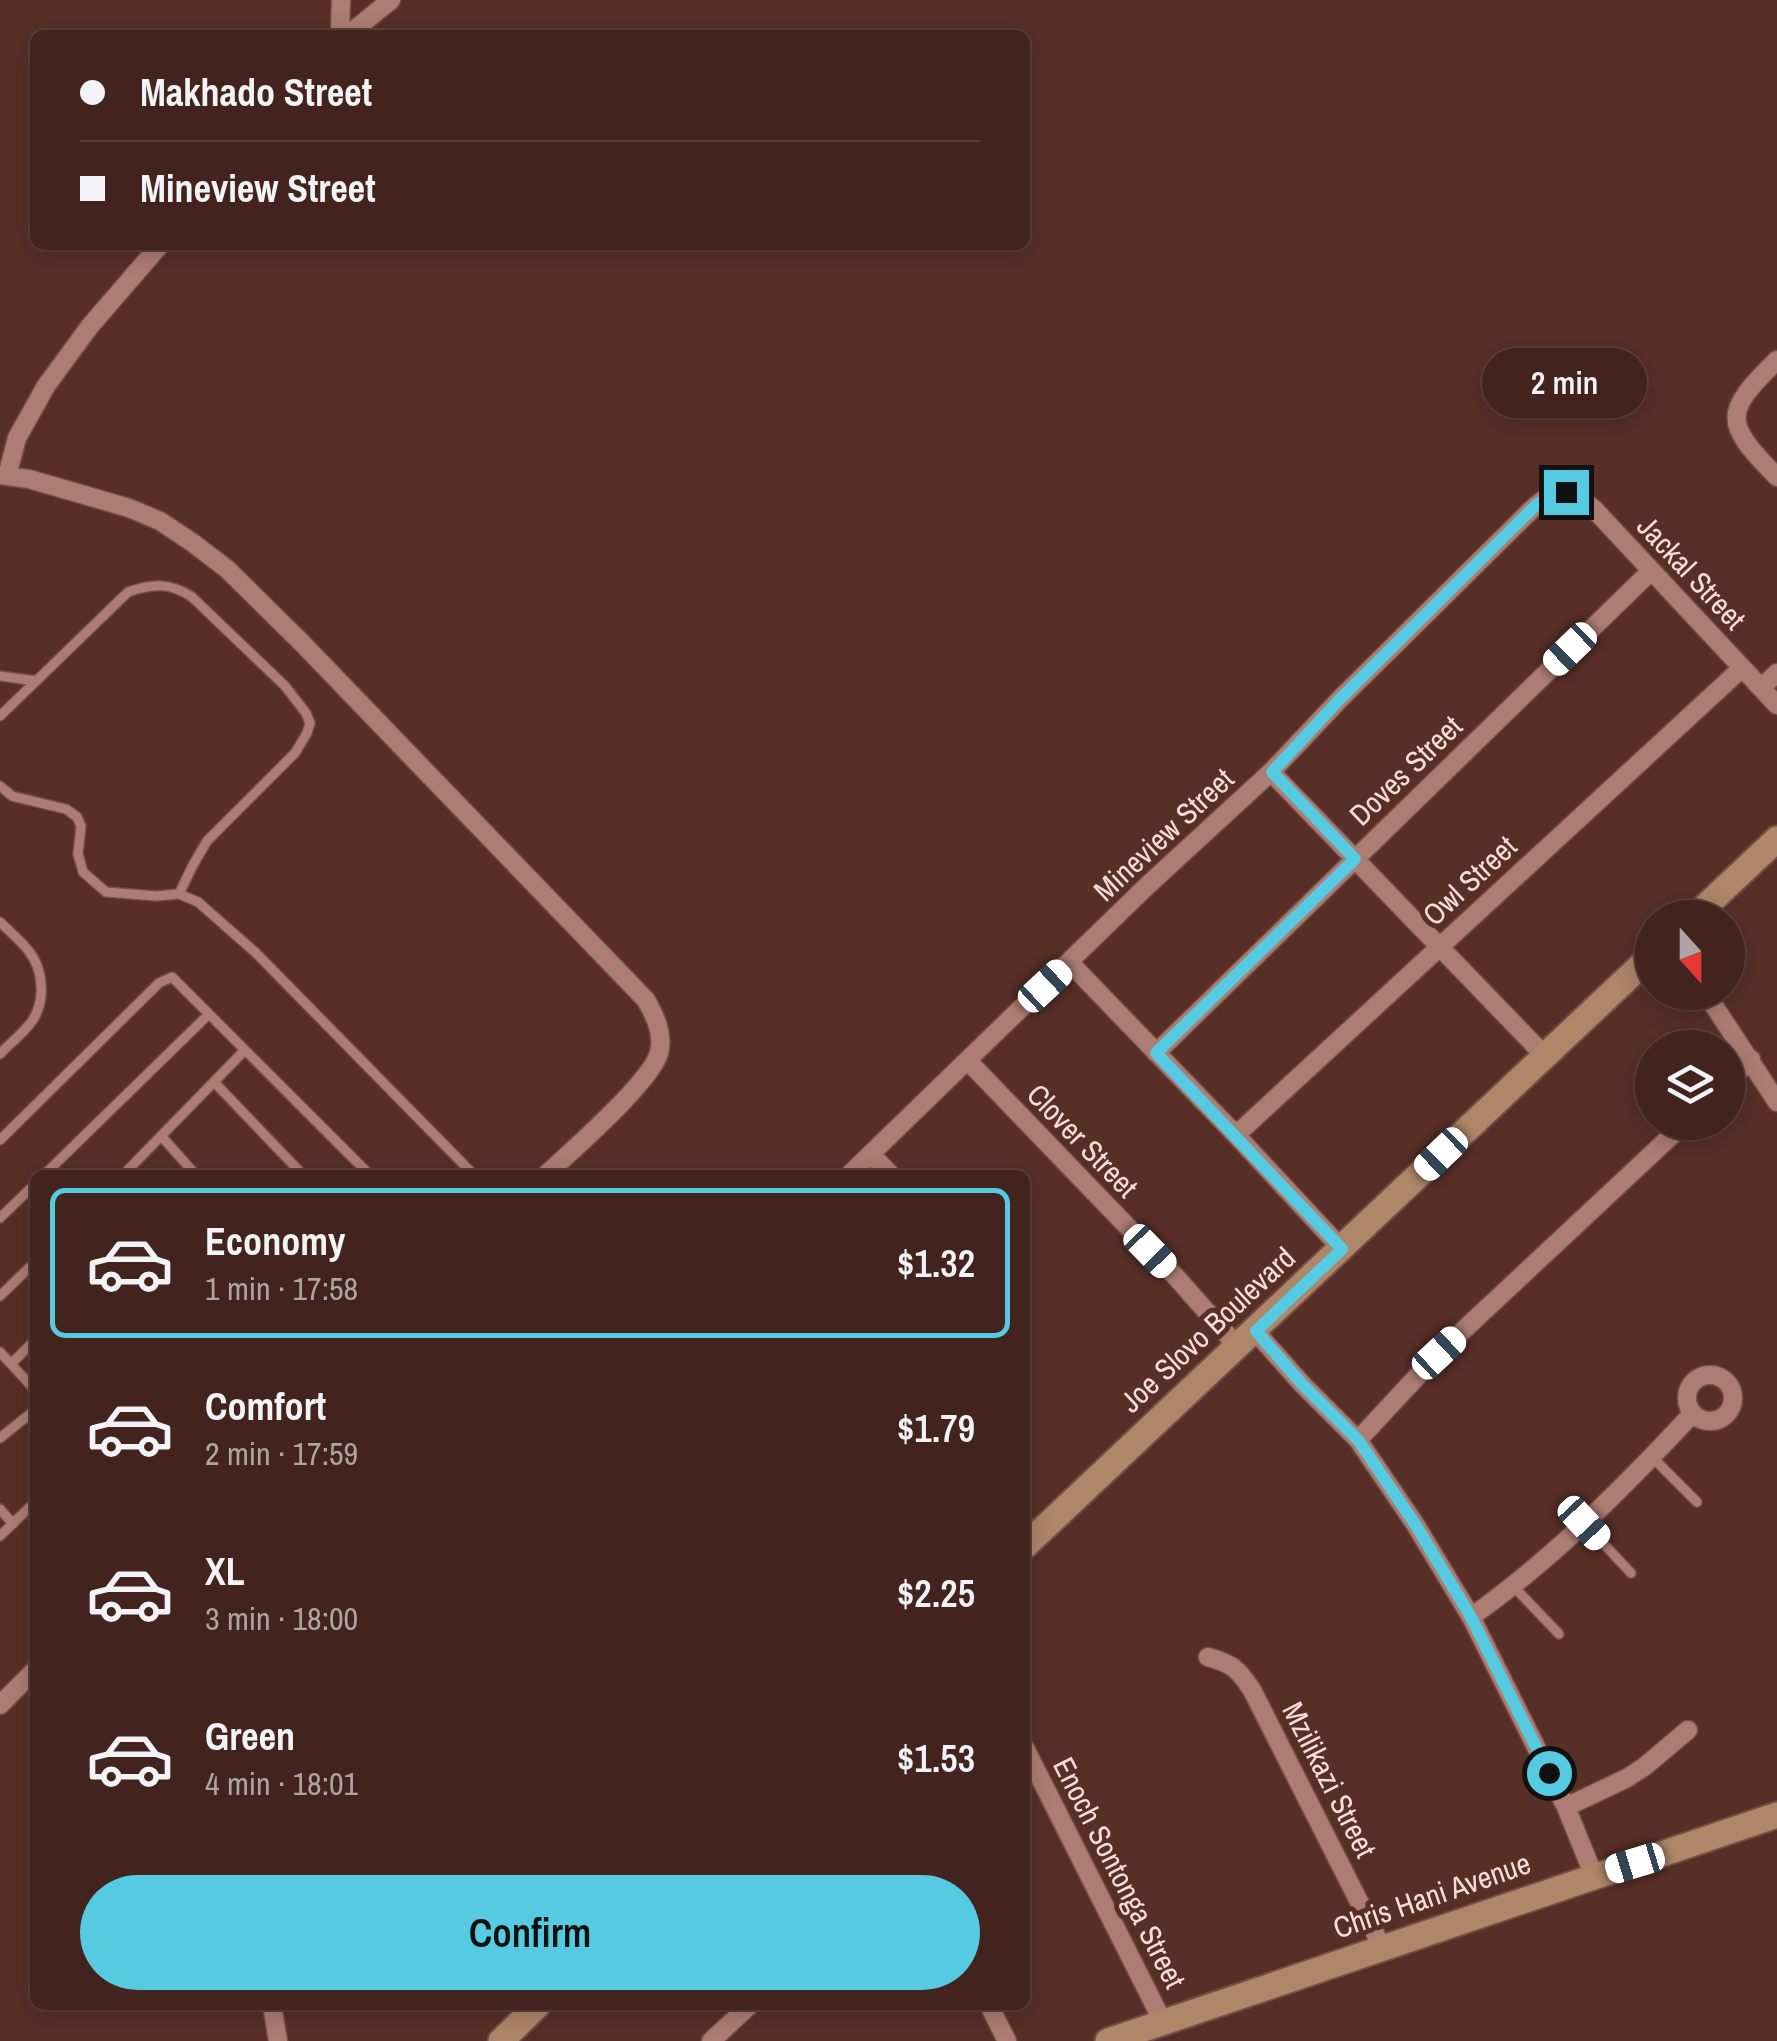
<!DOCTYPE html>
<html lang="en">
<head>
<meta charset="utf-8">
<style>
  body { margin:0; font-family:"Archivo Narrow",sans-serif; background:#4c2f2a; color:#f1f3f6; height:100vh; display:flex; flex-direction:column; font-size:38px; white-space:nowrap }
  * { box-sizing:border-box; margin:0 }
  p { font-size:32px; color:#aea4a4 }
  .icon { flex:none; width:55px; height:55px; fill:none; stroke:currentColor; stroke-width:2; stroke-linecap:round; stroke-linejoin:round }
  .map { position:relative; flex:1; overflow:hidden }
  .drawer { position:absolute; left:30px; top:1170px; width:1000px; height:840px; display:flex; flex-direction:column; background:#42231d; border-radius:15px; box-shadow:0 5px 25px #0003,0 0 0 2px #5a403b }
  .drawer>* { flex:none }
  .hud { position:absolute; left:30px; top:30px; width:1000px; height:220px; border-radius:15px; box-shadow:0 5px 25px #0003,0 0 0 2px #5a403b; display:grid; align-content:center; height:220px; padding:0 50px; background:#42231d }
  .needle { width:65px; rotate:159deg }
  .controls { position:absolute; left:1635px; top:900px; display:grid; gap:20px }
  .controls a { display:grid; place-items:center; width:110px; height:110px; border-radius:50%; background:#42231d; box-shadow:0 5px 25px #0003,0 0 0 2px #5a403b; font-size:50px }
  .end { position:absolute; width:45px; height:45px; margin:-22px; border:12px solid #55cae0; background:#111; box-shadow:0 0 0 5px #111 }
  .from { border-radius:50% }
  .bubble { position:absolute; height:70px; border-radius:35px; background:#42231d; box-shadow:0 5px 25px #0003,0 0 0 2px #5a403b; font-size:32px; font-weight:600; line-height:70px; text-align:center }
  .car { position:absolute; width:30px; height:60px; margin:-30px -15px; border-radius:12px; box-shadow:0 0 8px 2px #0007; background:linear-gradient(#fff 24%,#345 0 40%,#fff 0 76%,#345 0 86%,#fff 0) }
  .hud b { display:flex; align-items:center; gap:35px; height:95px; font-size:38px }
  .hud b+b { border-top:2px solid #5a403b }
  .hud i { width:25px; height:25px; background:#f1f3f6 }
  ul { padding:18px 0 0; list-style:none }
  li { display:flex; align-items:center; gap:30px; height:150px; margin:0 20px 15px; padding:0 30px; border:5px solid transparent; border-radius:15px }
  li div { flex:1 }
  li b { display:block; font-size:38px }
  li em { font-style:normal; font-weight:600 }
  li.on { border-color:#55cae0 }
  li>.icon { width:90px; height:90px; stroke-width:1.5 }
  .primary-button { display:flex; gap:20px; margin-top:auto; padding:20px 50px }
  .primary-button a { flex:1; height:115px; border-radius:60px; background:#55cae0; color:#111; font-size:40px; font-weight:600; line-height:115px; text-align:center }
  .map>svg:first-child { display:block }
</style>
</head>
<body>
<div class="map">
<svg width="1777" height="2041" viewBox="0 0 1777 2041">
  <rect width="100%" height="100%" fill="#582f27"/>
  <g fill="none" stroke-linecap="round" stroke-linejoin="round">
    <defs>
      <path id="lane" d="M0,676l36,5
        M0,716l128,-124c24,-8 42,-10 64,5l93,89 21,27 4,10 -3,10 -12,20 -88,88 -14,24 -14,29
        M0,786l12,10 54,13 11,8 4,9 -3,28 5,18 23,20 50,4 23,-2 19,8 57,50 219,223
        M0,922c9,9 20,18 28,28 17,21 18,55 1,75 -9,11 -20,19 -29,29
        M215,1083l88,92
        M162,1137l34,38
        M0,1140l159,-157 13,-6 198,198
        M44,1175l165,-161
        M123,1175l122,-125
        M0,1218l35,-34
        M0,1296l35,-34
        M0,1352l35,38
        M11,1364l24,-24
        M0,1438l35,-28
        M1652,1457l45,45
        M0,1509l13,15
        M1584,1523l47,50
        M0,1536l35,-34
        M1514,1587l45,47"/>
      <path id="street" d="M340,35l1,-35
        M348,35l43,-35
        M1777,360c-54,53 -54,62 0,117
        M0,475l29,4 100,29 31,13 33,22 34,26 74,73 345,358c9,16 18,34 13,53 -8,29 -87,97 -113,122
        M7,476l10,-38 29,-52 44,-60 70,-81
        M1761,688l16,-15
        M1271,772l273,283
        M1070,963l166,172 106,114
        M1705,992l72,110
        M1156,1053l495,-482
        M968,1061l208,216 62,70
        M1728,1082l23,-23
        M1236,1135l506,-467
        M871,1154l20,21
        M849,1175l299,-290 123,-113 69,-73 183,-181c27,-27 39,-35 71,-9l183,196
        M1255,1331l47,53 56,56 57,84 56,93 95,190 28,69
        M1687 1398a23 23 0 1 1 46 0a23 23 0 1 1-46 0Z
        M1358,1440l81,-87 247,-231
        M1471,1617c82,-58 154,-131 222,-204
        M1208,1657c25,7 30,12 44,33l130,257
        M0,1705l35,-35
        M1025,1748l138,274
        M1566,1807l61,-29 17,-11 44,-37
        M272,2005l6,36
        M989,2005l18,36
        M711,2041l39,-36"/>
      <path id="secondary" d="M1693,918l84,-79
        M1025,1546l627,-591
        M501,2041l37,-36
        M1108,2041l669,-226"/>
    </defs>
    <use href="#lane" stroke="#714e46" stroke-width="12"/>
    <use href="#street" stroke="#714e46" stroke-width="21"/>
    <use href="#secondary" stroke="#714e46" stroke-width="29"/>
    <use href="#lane" stroke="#ad7d73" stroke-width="9"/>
    <use href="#street" stroke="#ad7d73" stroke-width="18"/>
    <use href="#secondary" stroke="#ae8668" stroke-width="25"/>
  </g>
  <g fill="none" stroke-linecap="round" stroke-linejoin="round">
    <path stroke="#55cae0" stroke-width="12" d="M1549,1773l-78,-156 -56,-93 -57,-84 -56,-56 -46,-53 86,-82 -186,-196 199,-194 -83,-87 68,-73 196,-194 20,-13h10"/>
  </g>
  <g text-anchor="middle" stroke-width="10" stroke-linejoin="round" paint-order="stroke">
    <g font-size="30" fill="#f8ddd7" stroke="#582f27">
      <text transform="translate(1691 573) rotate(47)" y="10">Jackal Street</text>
      <text transform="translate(1406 771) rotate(-44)" y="10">Doves Street</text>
      <text transform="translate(1164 835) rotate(-43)" y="10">Mineview Street</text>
      <text transform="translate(1470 881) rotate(-43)" y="10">Owl Street</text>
      <text transform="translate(1082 1141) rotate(46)" y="10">Clover Street</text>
      <text transform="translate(1208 1330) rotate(-43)" y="10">Joe Slovo Boulevard</text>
      <text transform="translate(1329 1780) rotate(63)" y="10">Mzilikazi Street</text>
      <text transform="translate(1119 1873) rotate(63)" y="10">Enoch Sontonga Street</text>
      <text transform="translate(1432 1896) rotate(-19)" y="10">Chris Hani Avenue</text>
    </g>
  </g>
</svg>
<div class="controls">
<a><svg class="needle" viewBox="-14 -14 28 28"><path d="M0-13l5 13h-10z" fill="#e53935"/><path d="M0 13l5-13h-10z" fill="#aea4a4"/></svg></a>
<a><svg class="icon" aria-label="layers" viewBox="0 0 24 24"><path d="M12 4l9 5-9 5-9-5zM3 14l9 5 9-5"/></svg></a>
</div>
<i class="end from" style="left:1549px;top:1773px"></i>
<i class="end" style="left:1566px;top:492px"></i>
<div class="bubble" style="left:1482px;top:348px;width:165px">2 min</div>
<i class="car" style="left:1570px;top:649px;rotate:226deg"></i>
<i class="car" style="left:1045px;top:986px;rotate:47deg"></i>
<i class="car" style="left:1441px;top:1154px;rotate:226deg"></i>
<i class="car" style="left:1150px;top:1251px;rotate:136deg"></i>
<i class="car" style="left:1439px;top:1353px;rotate:47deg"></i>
<i class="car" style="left:1584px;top:1523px;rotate:137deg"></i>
<i class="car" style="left:1635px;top:1863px;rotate:253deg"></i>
<div class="hud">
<b><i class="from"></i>Makhado Street</b>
<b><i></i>Mineview Street</b>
</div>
<section class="drawer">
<ul>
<li class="on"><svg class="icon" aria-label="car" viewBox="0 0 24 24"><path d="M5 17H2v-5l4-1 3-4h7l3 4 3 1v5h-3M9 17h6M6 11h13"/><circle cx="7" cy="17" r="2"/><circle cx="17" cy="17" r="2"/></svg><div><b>Economy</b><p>1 min · 17:58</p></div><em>$1.32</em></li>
<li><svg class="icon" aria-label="car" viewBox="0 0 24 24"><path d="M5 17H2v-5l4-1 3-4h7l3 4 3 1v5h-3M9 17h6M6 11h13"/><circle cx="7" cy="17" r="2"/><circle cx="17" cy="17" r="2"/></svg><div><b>Comfort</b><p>2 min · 17:59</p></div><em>$1.79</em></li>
<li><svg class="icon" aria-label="car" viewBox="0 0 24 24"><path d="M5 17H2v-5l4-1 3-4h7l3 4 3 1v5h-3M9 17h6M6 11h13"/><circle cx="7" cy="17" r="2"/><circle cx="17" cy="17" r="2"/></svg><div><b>XL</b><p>3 min · 18:00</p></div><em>$2.25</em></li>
<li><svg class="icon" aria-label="car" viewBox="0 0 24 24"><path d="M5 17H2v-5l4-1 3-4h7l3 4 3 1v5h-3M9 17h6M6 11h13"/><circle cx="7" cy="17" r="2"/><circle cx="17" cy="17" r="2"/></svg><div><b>Green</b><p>4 min · 18:01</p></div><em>$1.53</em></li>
</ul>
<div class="primary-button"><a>Confirm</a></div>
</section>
</div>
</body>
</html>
